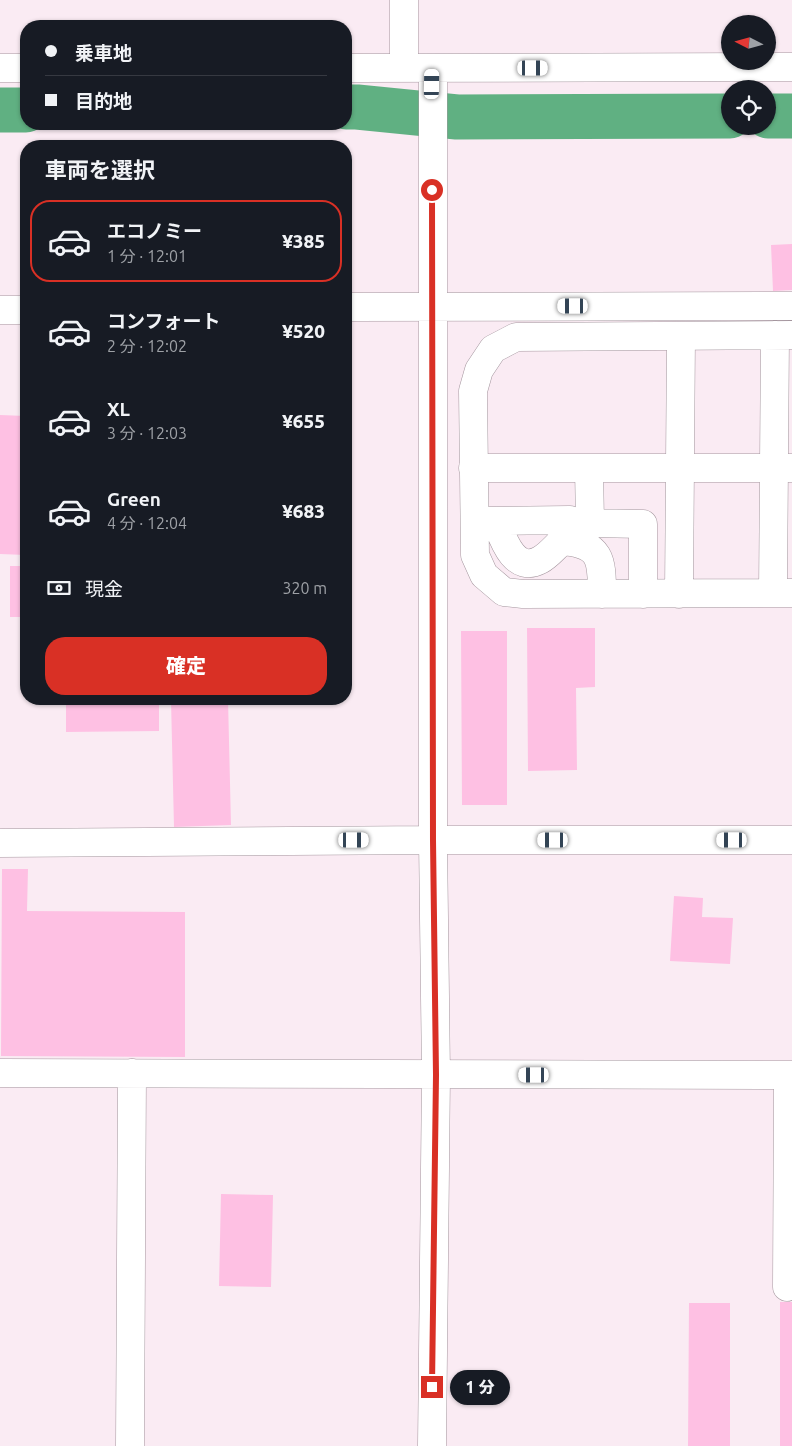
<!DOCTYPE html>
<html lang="ja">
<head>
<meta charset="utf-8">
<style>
  body { margin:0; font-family:Ubuntu,"Noto Sans JP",sans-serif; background:#242831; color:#f1f3f6; height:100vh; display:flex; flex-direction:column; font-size:19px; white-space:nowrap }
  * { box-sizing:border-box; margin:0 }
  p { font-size:16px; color:#9ea1a6 }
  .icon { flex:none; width:28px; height:28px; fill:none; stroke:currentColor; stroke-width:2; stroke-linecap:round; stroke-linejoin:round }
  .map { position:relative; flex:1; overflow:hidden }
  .side { position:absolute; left:20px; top:140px; width:332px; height:565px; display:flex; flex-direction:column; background:#171b24; border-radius:20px; box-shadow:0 1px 4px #0004 }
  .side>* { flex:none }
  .guide { position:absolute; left:20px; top:20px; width:332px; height:110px; border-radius:20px; box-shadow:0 1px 4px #0004; display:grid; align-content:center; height:110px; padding:0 25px; background:#171b24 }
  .needle { width:32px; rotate:276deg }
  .buttons { position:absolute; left:721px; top:15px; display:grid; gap:10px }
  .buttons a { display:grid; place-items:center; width:55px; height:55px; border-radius:50%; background:#171b24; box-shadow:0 1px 4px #0004; font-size:25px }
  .end { position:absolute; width:22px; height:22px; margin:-11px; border:6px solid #d93025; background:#fff; box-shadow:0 0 0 2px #fff }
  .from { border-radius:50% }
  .bubble { position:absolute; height:35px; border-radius:18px; background:#171b24; box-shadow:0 1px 4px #0004; font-size:16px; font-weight:800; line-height:35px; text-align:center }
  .car { position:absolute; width:15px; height:30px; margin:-15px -8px; border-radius:6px; box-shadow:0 0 4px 1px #0007; background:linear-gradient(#fff 24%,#345 0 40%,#fff 0 76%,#345 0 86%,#fff 0) }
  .guide b { display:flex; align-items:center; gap:18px; height:48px; font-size:19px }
  .guide b+b { border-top:1px solid #363941 }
  .guide i { width:12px; height:12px; background:#f1f3f6 }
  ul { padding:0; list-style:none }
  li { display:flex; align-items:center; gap:15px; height:82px; margin:0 10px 8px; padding:0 15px; border:2px solid transparent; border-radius:20px }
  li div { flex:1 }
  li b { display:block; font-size:19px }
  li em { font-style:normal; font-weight:800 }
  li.active { border-color:#d93025 }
  li>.icon { width:45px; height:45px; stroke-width:1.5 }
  h2 { padding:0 25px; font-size:22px; line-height:60px }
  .pay { display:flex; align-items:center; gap:12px; height:55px; padding:0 25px; font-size:19px }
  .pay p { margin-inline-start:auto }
  .button { display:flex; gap:10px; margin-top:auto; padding:10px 25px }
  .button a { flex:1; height:58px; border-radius:20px; background:#d93025; color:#fff; font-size:20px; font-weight:800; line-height:58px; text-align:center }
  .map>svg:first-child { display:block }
</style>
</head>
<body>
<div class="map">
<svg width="792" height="1446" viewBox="0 0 792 1446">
  <rect width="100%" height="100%" fill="#faebf3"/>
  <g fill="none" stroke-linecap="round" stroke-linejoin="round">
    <path stroke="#60b082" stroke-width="45" d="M346,107h11l100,10 273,-1
      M0,110h26
      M768,116h24"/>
  </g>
  <path fill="#fec0e3" d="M120,140h51v6h-51z
    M792,244v46l-19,1 -2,-46z
    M0,415l26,1v139l-26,-1z
    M10,566h16v51h-16z
    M527,628h68v59l-19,1 1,82 -49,1z
    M461,631h46v174h-45z
    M66,699h93v32l-93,1z
    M213,699h15l3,126 -57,2 -3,-127z
    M2,869h26l-1,42 158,1v145l-184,-1z
    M674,896l29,2 -1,19 31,1 -3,46 -60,-3z
    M221,1194l52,1 -2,92 -52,-1z
    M780,1302h12v144h-12z
    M689,1303h41v143h-42z"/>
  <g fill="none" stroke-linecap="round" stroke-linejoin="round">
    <defs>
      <path id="minor" d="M404,0v68
        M0,68h26
        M346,68l446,-1
        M346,307l446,-1
        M0,310h26
        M792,335l-276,2 -23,12 -14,21 -6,21 2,164 9,20 20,17 19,2 269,-1
        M473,468h319
        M589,468l1,55 53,1v70
        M481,521l89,-1
        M496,521c7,18 18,53 44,39 8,-4 15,-13 22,-19 39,3 40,18 40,53
        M773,593l2,-258
        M679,594l2,-258
        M0,843l433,-3h359
        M0,1073l792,2
        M787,1287l1,-212
        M130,1446l2,-373
        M432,1446l4,-371 -3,-235v-772"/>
    </defs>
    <use href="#minor" stroke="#a4969e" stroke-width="29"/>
    <use href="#minor" stroke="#fff" stroke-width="28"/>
  </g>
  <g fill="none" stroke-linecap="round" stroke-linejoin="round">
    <path stroke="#d93025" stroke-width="6" d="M432,190l1,650 3,235 -4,312"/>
  </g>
</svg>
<div class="buttons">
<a><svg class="needle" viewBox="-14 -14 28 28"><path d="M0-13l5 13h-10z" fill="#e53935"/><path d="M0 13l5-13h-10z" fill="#9ea1a6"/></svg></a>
<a><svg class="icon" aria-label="locate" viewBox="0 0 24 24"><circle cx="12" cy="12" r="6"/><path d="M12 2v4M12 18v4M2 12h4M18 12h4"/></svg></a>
</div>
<i class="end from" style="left:432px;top:190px"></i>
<i class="end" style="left:432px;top:1387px"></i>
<div class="bubble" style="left:450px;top:1370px;width:60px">1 分</div>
<i class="car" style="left:533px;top:68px;rotate:90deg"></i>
<i class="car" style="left:432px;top:84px;rotate:1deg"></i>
<i class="car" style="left:573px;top:306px;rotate:270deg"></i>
<i class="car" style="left:354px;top:840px;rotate:90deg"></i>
<i class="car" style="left:553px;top:840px;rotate:270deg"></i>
<i class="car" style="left:732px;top:840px;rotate:270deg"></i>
<i class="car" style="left:534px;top:1075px;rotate:270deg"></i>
<div class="guide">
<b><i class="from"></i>乗車地</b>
<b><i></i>目的地</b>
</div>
<section class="side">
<h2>車両を選択</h2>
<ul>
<li class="active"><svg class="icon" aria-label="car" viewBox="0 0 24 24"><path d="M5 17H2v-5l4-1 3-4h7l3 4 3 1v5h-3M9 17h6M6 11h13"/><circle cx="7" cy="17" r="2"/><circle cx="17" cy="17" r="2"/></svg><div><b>エコノミー</b><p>1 分 · 12:01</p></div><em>¥385</em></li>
<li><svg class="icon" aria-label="car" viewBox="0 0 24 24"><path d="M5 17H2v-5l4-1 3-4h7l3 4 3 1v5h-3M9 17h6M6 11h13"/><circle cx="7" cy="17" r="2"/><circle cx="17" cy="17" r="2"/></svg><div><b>コンフォート</b><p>2 分 · 12:02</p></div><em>¥520</em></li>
<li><svg class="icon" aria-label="car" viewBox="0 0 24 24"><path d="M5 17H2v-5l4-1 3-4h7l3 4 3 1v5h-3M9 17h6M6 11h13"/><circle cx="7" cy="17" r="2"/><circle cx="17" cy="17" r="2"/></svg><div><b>XL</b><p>3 分 · 12:03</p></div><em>¥655</em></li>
<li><svg class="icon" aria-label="car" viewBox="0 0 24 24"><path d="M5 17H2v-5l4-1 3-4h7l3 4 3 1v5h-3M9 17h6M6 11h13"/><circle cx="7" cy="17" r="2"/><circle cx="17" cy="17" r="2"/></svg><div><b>Green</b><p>4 分 · 12:04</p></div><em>¥683</em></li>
</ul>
<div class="pay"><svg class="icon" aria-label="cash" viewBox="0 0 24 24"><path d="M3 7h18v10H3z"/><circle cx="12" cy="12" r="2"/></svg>現金<p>320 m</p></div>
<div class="button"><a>確定</a></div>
</section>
</div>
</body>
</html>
